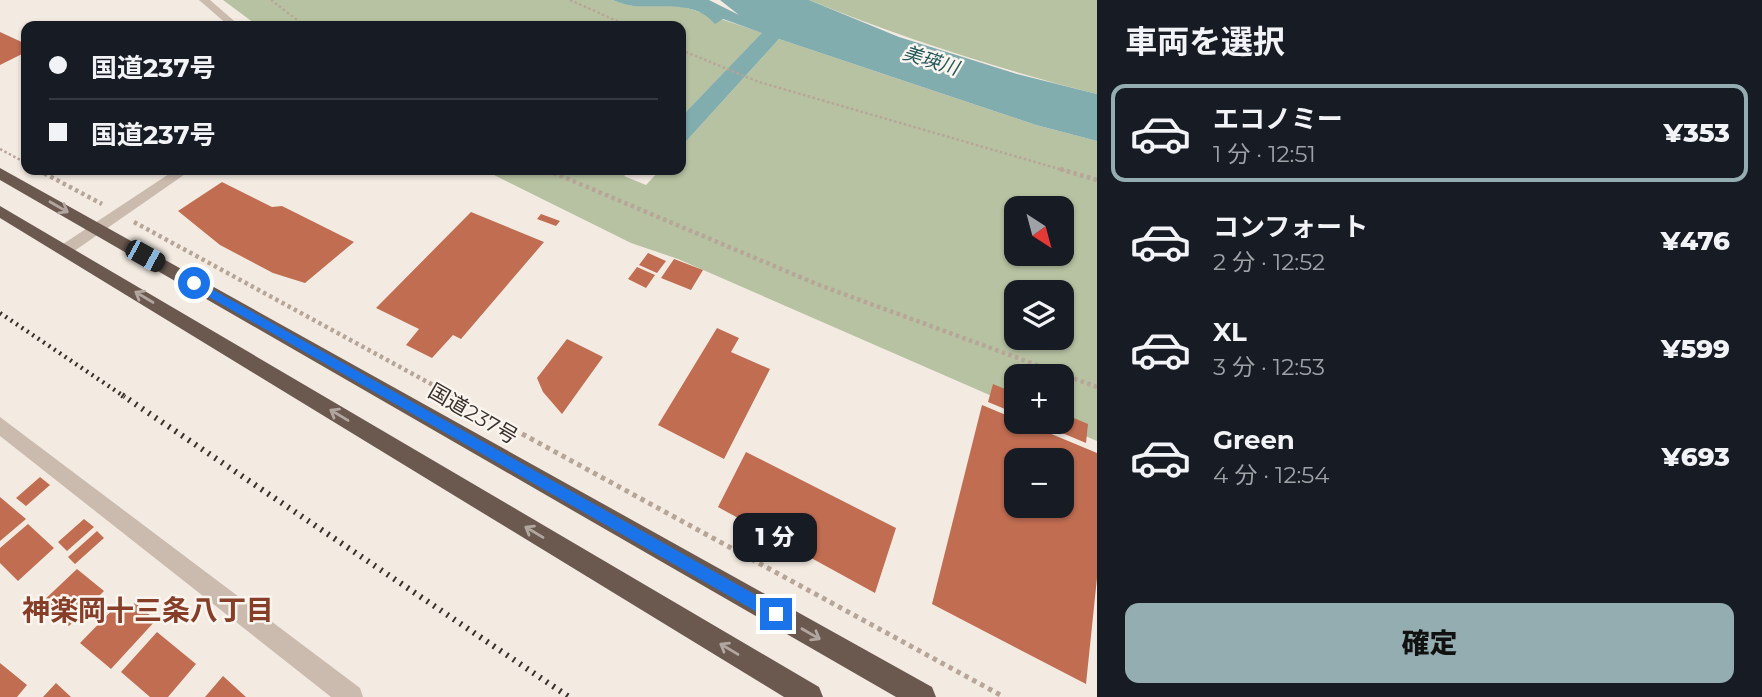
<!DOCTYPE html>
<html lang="ja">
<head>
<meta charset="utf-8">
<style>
  body { margin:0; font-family:Montserrat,"Noto Sans JP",sans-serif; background:#242831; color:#f1f3f6; height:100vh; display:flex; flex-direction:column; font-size:26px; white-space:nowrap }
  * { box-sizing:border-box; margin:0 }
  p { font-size:23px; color:#9ea1a6 }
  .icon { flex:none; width:38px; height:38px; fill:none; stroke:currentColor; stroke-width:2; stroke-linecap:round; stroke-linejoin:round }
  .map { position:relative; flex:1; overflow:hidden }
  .sheet { display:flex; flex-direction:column; background:#171b24; width:665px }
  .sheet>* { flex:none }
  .hud { position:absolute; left:21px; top:21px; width:665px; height:154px; border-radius:14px; box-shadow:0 2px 5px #0004; display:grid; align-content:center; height:154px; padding:0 28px; background:#171b24 }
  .needle { width:46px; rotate:144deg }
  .tools { position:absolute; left:1004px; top:196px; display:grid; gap:14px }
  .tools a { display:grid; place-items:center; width:70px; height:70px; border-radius:14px; background:#171b24; box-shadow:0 2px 5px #0004; font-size:35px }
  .end { position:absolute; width:32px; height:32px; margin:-16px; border:9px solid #1a73e8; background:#fff; box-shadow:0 0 0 4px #fff }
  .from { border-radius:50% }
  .bubble { position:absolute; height:49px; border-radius:14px; background:#171b24; box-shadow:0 2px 5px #0004; font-size:23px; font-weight:800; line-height:49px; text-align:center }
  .car { position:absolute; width:21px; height:42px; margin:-21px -10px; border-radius:9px; box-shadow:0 0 5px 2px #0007; background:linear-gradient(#222 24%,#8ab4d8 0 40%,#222 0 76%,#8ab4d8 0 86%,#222 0) }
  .hud b { display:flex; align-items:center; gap:24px; height:66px; font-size:26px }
  .hud b+b { border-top:2px solid #363941 }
  .hud i { width:18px; height:18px; background:#f1f3f6 }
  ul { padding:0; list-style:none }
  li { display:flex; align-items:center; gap:21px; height:98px; margin:0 14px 10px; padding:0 14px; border:4px solid transparent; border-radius:14px }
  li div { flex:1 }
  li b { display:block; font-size:26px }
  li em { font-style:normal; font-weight:800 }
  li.active { border-color:#94adb0 }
  li>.icon { width:63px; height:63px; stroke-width:1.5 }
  h2 { padding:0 28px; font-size:32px; line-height:84px }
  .button { display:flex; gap:14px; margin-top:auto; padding:14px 28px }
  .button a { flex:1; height:80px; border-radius:14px; background:#94adb0; color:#111; font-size:28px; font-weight:800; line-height:80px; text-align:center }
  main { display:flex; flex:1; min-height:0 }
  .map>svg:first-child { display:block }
</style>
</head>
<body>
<main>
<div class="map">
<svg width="1097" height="697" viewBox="0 0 1097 697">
  <rect width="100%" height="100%" fill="#f3ebe2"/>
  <path fill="#b7c2a2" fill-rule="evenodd" d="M223,0h389l20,6 40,-3 91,30 -82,84v-91h-423z
    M809,0h288v94c-99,-25 -194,-56 -288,-94z
    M779,39l257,86 61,16v300l-44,-19h9v-46h-45v31l-339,-148 -47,-16 -147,-73h146l-6,6 22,9 14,-15h21v-23zM1017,208h45v46h-45zM1017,292h45v46h-45z"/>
  <path fill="#82adaf" d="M612,0h97l30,15 -19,-15h89l90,37 118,37 80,20v47l-61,-16 -257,-86 -98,108v-30l81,-84 -39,-14 -8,5c-20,-24 -53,-16 -82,-18 -7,-1 -14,-4 -21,-6z"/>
  <path fill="#c16d52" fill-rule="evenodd" d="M0,32l26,12v8l-26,13z
    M222,182l50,25 10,-1 72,36 -49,41 -32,-10 -53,-28 -42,-34z
    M471,212l73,30 -83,97 -8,-4 -21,23 -26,-13 13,-16 -43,-21z
    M541,214l19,7 -4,5 -19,-7z
    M648,253l18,8 -9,12 -18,-8z
    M674,259l29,11 -12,20 -30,-12z
    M637,267l18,8 -9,13 -18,-9z
    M717,328l22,10 -8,14 39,17 -46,90 -66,-34z
    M567,339l36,18 -41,57 -19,-22 -6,-14z
    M993,384l24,10v20l-29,-12z
    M982,405l115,48v125l-11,106 -154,-80zM1017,460h45v46h-45z
    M1062,413l26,11 -2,19 -50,-21h26z
    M746,452l150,76 -21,65 -157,-86z
    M40,477l10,8 -24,21 -10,-8z
    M0,497l26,22 -26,22z
    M84,519l10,8 -27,24 -9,-9z
    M28,524l26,24 -36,33 -18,-18v-15z
    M97,531l7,7 -29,26 -7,-7z
    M77,569l27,22 -35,35 -28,-23z
    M120,602l9,7 6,-6 21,17 -45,49 -31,-26z
    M157,632l39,32 -28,33h-18l-29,-25z
    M0,663l27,22 -10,12h-17z
    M223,676l23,21h-41z
    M56,683l15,14h-28z"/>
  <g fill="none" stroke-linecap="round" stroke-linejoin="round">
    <path stroke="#b7a598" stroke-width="2.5" stroke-dasharray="2.5 2.5" stroke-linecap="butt" d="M271,0l34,26
      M570,0l58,26
      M681,50l78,32 307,89
      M0,149l26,14"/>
    <path stroke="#b7a598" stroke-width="4.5" stroke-dasharray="3.5 3.5" stroke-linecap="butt" d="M1060,169l37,11
      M38,170l64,34
      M547,170l272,115 278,102
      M134,222l321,175"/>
    <path stroke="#b7a598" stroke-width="5" stroke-dasharray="4.5 4.5" stroke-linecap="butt" d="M451,395l553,302"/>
    <path fill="#cbbbae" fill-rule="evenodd" d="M199,0h11l30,26h-11z
      M175,170h16l-121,84h-10l-3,-4 3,-4z
      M0,417l360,271 3,9h-32l-331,-261z"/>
    <path fill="#6b5950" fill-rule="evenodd" d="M0,168l932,519 4,10h-40l-896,-517z
      M0,206l819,481 4,10h-39l-784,-479z"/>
    <path stroke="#3a302c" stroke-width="4.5" stroke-dasharray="2 4.5" stroke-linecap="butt" d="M0,313l125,84"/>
    <path stroke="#3a302c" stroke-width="6" stroke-dasharray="2 6" stroke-linecap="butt" d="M122,395l447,302"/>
  </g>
  <defs><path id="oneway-shaft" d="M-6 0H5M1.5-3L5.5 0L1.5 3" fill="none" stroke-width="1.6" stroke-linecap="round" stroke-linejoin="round" transform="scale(1.75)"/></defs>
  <g stroke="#b2a7a0">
    <use href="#oneway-shaft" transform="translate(59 207) rotate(30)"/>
    <use href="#oneway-shaft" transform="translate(144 297) rotate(-149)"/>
    <use href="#oneway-shaft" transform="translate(339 415) rotate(-149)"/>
    <use href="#oneway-shaft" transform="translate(534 532) rotate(-149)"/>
    <use href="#oneway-shaft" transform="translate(811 634) rotate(30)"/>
    <use href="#oneway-shaft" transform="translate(729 649) rotate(-149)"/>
  </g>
  <path fill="#1a73e8" d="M194,279l587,330v11h-10l-581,-334v-5z"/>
  <g text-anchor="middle" stroke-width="5" stroke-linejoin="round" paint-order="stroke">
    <g font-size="19" font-style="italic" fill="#22575a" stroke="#faf5ef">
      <text transform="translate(931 60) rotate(17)" y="7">美瑛川</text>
    </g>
    <g font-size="21" fill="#3a302c" stroke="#faf5ef">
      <text transform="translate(473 414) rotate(30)" y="7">国道237号</text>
    </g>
    <g font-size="28" font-weight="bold" fill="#863e28" stroke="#faf5ef">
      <text x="148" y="620">神楽岡十三条八丁目</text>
    </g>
  </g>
</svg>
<div class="tools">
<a><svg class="needle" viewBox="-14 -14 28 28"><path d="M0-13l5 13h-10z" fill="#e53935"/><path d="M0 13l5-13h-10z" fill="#9ea1a6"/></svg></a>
<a><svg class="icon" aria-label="layers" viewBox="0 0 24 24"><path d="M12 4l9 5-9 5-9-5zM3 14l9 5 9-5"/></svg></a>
<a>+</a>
<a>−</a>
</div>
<i class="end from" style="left:194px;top:283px"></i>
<i class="end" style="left:776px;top:614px"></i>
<div class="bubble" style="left:733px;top:513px;width:84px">1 分</div>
<i class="car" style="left:145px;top:256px;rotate:119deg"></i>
<div class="hud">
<b><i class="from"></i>国道237号</b>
<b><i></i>国道237号</b>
</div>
</div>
<section class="sheet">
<h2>車両を選択</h2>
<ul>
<li class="active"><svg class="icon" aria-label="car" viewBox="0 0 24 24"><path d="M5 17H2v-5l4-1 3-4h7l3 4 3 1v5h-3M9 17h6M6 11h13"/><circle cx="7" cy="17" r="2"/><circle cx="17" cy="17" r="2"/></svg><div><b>エコノミー</b><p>1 分 · 12:51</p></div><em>¥353</em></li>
<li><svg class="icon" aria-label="car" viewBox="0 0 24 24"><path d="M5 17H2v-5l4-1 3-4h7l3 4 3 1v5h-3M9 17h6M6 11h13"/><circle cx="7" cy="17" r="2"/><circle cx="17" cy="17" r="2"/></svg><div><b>コンフォート</b><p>2 分 · 12:52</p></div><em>¥476</em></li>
<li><svg class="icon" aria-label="car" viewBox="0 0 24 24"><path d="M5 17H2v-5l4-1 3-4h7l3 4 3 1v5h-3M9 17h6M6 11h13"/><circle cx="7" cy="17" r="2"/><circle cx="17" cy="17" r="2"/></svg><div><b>XL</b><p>3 分 · 12:53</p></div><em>¥599</em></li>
<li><svg class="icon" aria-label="car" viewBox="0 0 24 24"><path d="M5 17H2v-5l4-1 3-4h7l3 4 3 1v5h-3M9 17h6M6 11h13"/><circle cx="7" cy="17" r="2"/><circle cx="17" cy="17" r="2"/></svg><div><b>Green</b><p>4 分 · 12:54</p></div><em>¥693</em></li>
</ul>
<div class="button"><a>確定</a></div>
</section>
</main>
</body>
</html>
